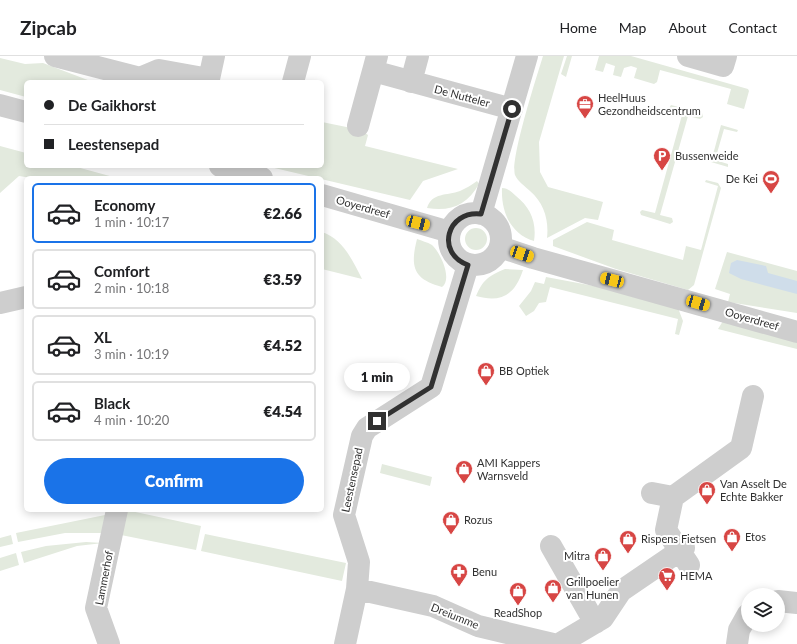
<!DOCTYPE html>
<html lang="en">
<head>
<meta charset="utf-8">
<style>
  body { margin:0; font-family:Lato,sans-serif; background:#f6f6f6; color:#202124; height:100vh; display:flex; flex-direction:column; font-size:15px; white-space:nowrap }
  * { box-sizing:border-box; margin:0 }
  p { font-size:13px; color:#757577 }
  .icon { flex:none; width:22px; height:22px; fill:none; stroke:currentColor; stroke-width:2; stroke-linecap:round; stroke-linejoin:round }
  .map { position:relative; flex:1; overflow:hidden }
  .panel { position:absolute; left:24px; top:120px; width:300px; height:336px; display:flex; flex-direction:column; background:#fff; border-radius:6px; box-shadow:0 2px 10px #0003 }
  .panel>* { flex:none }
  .top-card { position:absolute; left:24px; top:24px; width:300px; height:88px; border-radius:6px; box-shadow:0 2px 10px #0003; display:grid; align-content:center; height:88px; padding:0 20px; background:#fff }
  .tools { position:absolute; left:741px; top:532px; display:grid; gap:8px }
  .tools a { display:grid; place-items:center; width:44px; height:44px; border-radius:50%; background:#fff; box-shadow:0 2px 10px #0003; font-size:20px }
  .end { position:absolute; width:18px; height:18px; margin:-9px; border:5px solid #313131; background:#fff; box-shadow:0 0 0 2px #fff }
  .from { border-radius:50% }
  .bubble { position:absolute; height:28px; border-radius:14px; background:#fff; box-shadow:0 2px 10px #0003; font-size:13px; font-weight:800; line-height:28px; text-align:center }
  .car { position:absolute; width:12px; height:24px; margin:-12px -6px; border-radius:5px; box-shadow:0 0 3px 1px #0007; background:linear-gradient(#f5c518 24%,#345 0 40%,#f5c518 0 76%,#345 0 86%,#f5c518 0) }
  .top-card b { display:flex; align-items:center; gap:14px; height:38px; font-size:15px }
  .top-card b+b { border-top:1px solid #e0e0e0 }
  .top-card i { width:10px; height:10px; background:#202124 }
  ul { padding:7px 0 0; list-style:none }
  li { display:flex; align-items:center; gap:12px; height:60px; margin:0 8px 6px; padding:0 12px; border:2px solid #e0e0e0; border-radius:6px }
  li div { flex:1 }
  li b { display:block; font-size:15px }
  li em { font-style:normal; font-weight:800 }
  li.selected { border-color:#1a73e8 }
  li>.icon { width:36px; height:36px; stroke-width:1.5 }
  .primary-button { display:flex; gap:8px; margin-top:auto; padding:8px 20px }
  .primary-button a { flex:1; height:46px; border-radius:24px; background:#1a73e8; color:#fff; font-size:16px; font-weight:800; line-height:46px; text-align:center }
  header { display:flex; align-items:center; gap:24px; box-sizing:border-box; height:56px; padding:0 20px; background:#fff; border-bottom:1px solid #e0e0e0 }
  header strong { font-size:19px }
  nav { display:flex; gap:22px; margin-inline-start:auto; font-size:14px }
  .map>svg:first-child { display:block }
</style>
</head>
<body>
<header>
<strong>Zipcab</strong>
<nav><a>Home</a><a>Map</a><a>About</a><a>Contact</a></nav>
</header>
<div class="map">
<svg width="797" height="588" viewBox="0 0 797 588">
  <rect width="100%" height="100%" fill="#fff"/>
  <path fill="#e3eade" d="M543,0h21l-25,86 1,30 8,15 55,15 -5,18 -13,-2 -38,20c2,-18 -3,-35 -17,-47 -5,-5 -12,-9 -15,-16 -5,-16 22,-99 28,-119z
    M567,0h5l-6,21 -5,-3z
    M599,0h32l117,33 1,2 -5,18 -17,-5 4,-15 -71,-19 -3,12 -3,2 -20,-6 3,-10 -6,-2 -7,2 -3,9 -8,-2 2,-9 -9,-3 -3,9 -8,-2z
    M0,2l25,6 18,-1 50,19h-67v15l-26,-7z
    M671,49l31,8 1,4 -3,2 -12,-3 -28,99 12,3 1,4 -3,2 -29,-9 -1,-3 2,-2 13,3 27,-98 -12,-4 -1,-3z
    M322,66l39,8 7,5 -3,11 93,23 -35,12 -13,19 -144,-34h56z
    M721,69l17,5 -1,2 -13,-3 -9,31 13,4v3l-17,-5z
    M0,90l26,7v13h47l44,12h-85l-13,-2 -19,17z
    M706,124l12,3 3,5 -27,97 -6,5 -72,-21 -63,-23v-6l34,-18 27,8 -2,10 71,20 3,-14 15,4 17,-64 -13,-4z
    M477,125l2,3c-12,21 -28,28 -52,24 5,-16 20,-12 33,-17 6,-3 12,-6 17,-10z
    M502,132c6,0 9,4 14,8 14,11 21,26 18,45 -24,-7 -33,-30 -32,-53z
    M465 183a11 11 0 1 1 22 0a11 11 0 1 1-22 0Z
    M322,176c21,7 31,29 40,47l-40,-10z
    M417,183c5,2 10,3 15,6 8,7 21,34 10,42 -29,-8 -32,-20 -25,-48z
    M727,196l70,19v42l-69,-11 2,-8 -15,-5z
    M505,213l18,1c-8,25 -22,33 -47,26 7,-16 12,-20 29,-27z
    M546,221l59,11 73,20 5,13 -4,14 -4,-1 3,-15 -128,-32 -4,15 -7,1 -5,8 -8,5 -7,-10 12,-15 4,-9 9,2z
    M723,265l74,20v8l-79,-20z
    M382,408l50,13 -2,9 -50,-13z
    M126,454l75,16 -5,24 -75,-15z
    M110,458l-4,19h-41l-47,9 -2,-9z
    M205,478l141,29 -4,18 -141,-30z
    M11,479l2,9 -13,3v-9z
    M86,486l17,1 -26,3 -53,17 -3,-11 25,-6z
    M16,497l3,12 -19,6v-13z"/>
  <path fill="#cfddea" d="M737,204l29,6 2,7 29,8v13l-56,-15 -12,-6 2,-10z"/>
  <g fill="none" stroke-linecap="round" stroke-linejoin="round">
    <path stroke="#cecece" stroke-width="22" d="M55,0l85,22 19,-8 50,9 5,-23
      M377,0l-4,15 139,38
      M688,0l35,10 3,-10
      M293,26l7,-26
      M411,26l7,-26
      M0,49l26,7
      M358,70l15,-55
      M220,110l42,12
      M322,139l128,37
      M449 183a26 26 0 1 1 52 0a26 26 0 1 1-52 0Z
      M481,158l46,-158
      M500,191l33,11 264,74
      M0,247l26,-6
      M652,437l21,4
      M551,490l44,77
      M689,509l-23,-35 7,-33 68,-49 12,-52
      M357,533l76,17 45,20 75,18
      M778,545l19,2
      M109,588l-13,-36 21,-98
      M345,588l12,-55 2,-27 -15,-47 18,-79 5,-8 64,-41 37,-122
      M559,588l44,-26 18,-27 63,-43
      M737,588l2,-14 9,-16"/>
  </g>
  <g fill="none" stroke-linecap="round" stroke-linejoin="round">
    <path stroke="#313131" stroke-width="5" d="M377,365l54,-34 37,-122c-33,-12 -21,-55 13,-51l31,-105"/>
  </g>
  <defs>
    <symbol id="office-pin" viewBox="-11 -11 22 30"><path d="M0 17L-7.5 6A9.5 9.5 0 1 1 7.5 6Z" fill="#d74644" stroke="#fff"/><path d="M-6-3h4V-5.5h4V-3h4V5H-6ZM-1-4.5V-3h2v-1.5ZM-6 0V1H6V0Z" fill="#fff"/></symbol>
    <symbol id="parking-pin" viewBox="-11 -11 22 30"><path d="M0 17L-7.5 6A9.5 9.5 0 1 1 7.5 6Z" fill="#d74644" stroke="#fff"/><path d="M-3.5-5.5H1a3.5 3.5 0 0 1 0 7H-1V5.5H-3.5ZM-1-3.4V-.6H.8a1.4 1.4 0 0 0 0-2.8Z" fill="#fff"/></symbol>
    <symbol id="stadium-pin" viewBox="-11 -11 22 30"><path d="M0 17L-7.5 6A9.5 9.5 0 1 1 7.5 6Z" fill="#d74644" stroke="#fff"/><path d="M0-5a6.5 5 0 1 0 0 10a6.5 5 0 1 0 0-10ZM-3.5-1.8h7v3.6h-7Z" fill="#fff"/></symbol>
    <symbol id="shop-pin" viewBox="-11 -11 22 30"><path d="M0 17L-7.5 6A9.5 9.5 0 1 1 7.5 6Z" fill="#d74644" stroke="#fff"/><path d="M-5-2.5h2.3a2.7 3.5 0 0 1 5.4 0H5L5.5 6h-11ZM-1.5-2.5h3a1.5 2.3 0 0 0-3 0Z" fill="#fff"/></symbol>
    <symbol id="pharmacy-pin" viewBox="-11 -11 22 30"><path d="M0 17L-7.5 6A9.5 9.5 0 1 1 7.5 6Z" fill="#d74644" stroke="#fff"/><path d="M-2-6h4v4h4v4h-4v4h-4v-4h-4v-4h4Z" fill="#fff"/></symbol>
    <symbol id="supermarket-pin" viewBox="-11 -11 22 30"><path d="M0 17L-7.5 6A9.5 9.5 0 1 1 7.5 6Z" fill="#d74644" stroke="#fff"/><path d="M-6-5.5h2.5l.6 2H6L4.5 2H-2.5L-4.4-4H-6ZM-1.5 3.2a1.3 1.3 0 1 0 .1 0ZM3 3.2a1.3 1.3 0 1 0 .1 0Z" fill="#fff"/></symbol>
  </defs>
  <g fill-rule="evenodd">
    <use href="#office-pin" x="575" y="38" width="20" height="27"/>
    <use href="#parking-pin" x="652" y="90" width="20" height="27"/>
    <use href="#stadium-pin" x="761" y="113" width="20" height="27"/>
    <use href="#shop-pin" x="476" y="305" width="20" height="27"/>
    <use href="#shop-pin" x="454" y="403" width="20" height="27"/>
    <use href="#shop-pin" x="697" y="424" width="20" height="27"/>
    <use href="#shop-pin" x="441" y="454" width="20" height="27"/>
    <use href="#shop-pin" x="722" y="471" width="20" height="27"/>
    <use href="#shop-pin" x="618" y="473" width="20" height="27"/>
    <use href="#shop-pin" x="593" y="490" width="20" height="27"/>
    <use href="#pharmacy-pin" x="449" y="506" width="20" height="27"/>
    <use href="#supermarket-pin" x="657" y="510" width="20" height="27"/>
    <use href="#shop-pin" x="543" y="522" width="20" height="27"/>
    <use href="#shop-pin" x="508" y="525" width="20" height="27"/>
  </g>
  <g text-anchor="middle" stroke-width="4" stroke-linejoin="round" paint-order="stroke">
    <g font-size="11" fill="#313131" stroke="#fff">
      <text transform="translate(462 40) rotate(15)" y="4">De Nutteler</text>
      <text transform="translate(363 151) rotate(16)" y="4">Ooyerdreef</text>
      <text transform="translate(752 263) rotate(16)" y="4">Ooyerdreef</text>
      <text transform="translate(352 424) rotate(-78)" y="4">Leestensepad</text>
      <text transform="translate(104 522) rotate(-79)" y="4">Lammerhof</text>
      <text transform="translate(455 560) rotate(22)" y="4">Dreiumme</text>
    </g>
    <g font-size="11" fill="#313131" stroke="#fff" text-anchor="start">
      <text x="598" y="46">HeelHuus<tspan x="598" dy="13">Gezondheidscentrum</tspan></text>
      <text x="675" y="104">Bussenweide</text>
      <text x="758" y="127" text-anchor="end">De Kei</text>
      <text x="499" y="319">BB Optiek</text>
      <text x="477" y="411">AMI Kappers<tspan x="477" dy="13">Warnsveld</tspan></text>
      <text x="720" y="432">Van Asselt De<tspan x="720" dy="13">Echte Bakker</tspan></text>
      <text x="464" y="468">Rozus</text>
      <text x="745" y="485">Etos</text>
      <text x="641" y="487">Rispens Fietsen</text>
      <text x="590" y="504" text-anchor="end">Mitra</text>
      <text x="472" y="520">Benu</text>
      <text x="680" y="524">HEMA</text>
      <text x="566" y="530">Grillpoelier<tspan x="566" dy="13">van Hunen</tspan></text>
      <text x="518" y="561" text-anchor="middle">ReadShop</text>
    </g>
  </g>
</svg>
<div class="tools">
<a><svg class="icon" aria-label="layers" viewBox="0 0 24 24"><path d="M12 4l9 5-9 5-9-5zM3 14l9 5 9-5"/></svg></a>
</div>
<i class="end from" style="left:512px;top:53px"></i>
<i class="end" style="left:377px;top:365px"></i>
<div class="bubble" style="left:344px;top:307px;width:66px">1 min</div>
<i class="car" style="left:418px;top:167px;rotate:105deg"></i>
<i class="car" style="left:522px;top:198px;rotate:109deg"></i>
<i class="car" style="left:612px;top:224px;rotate:285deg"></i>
<i class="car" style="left:698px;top:247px;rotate:106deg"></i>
<div class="top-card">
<b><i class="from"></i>De Gaikhorst</b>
<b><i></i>Leestensepad</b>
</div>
<section class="panel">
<ul>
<li class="selected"><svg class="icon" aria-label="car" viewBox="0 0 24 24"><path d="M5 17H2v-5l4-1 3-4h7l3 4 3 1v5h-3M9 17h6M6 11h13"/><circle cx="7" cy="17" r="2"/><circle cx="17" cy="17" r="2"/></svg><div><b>Economy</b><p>1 min · 10:17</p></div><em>€2.66</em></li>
<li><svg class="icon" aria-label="car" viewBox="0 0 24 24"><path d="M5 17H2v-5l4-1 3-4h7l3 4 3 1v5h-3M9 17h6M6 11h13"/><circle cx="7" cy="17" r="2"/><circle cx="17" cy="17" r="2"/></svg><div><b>Comfort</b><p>2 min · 10:18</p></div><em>€3.59</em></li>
<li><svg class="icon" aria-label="car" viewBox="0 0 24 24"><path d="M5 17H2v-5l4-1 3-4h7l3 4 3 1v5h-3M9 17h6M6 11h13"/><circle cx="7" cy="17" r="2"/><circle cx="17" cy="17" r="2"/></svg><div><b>XL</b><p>3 min · 10:19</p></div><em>€4.52</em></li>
<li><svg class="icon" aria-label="car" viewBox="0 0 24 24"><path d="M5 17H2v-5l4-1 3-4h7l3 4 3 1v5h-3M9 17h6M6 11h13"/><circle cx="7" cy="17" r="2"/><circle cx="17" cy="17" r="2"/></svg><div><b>Black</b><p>4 min · 10:20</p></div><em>€4.54</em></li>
</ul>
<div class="primary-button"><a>Confirm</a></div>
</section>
</div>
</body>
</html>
